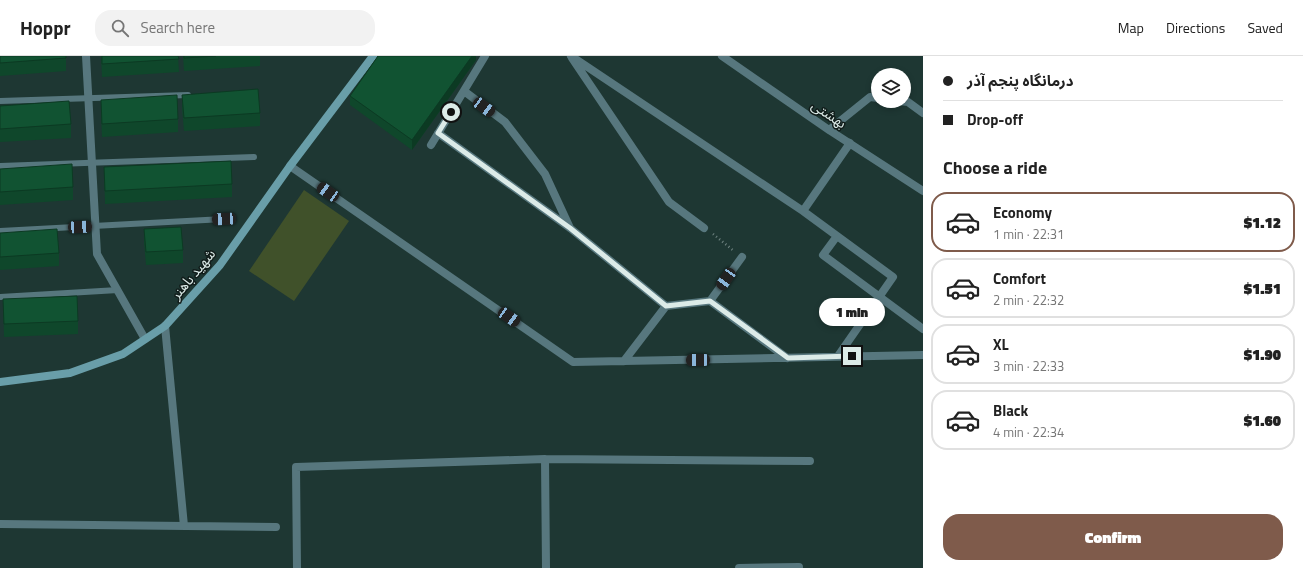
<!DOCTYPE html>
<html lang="en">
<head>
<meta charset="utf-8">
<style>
  body { margin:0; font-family:"Titillium Web","Noto Sans Arabic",sans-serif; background:#f2f2f2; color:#222; height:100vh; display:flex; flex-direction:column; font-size:15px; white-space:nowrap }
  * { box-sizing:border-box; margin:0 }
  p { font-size:13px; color:#767676 }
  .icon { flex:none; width:22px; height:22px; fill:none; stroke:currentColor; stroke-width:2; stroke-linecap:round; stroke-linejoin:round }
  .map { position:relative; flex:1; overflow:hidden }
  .details { display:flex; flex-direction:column; background:#fff; width:380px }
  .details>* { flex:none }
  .guide { display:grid; align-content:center; height:88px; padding:0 20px; background:#fff }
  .tools { position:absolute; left:871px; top:12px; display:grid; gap:8px }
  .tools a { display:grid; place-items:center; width:40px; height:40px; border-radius:50%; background:#fff; box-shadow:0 2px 6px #0003; font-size:20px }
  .end { position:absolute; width:18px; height:18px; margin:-9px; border:5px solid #dcebe8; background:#111; box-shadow:0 0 0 2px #111 }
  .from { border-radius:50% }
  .bubble { position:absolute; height:28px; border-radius:14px; background:#fff; box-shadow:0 2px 6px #0003; font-size:13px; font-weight:800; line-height:28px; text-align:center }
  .car { position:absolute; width:12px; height:24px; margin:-12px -6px; border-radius:5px; box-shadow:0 0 3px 1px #0007; background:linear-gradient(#222 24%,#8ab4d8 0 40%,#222 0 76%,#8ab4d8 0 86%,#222 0) }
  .guide b { display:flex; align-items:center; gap:14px; height:38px; font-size:15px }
  .guide b+b { border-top:1px solid #e0e0e0 }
  .guide i { width:10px; height:10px; background:#222 }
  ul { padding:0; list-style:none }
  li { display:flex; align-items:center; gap:12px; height:60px; margin:0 8px 6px; padding:0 12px; border:2px solid #e0e0e0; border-radius:16px }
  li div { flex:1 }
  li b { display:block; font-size:15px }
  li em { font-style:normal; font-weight:800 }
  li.current { border-color:#7f5b4b }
  li>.icon { width:36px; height:36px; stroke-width:1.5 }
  h2 { padding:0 20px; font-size:18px; line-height:48px }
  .action { display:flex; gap:8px; margin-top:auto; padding:8px 20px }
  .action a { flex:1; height:46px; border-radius:16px; background:#7f5b4b; color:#fff; font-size:16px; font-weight:800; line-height:46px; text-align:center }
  header { display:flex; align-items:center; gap:24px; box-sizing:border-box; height:56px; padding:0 20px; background:#fff; border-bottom:1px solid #e0e0e0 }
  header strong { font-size:19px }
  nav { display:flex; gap:22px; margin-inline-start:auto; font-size:14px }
  .search { width:280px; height:36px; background:#f2f2f2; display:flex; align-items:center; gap:10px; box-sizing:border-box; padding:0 14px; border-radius:16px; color:#767676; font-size:15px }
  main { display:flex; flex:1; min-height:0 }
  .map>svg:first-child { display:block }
</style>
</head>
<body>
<header>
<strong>Hoppr</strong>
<div class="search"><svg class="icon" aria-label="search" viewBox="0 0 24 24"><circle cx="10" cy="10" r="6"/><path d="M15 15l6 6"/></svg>Search here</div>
<nav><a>Map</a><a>Directions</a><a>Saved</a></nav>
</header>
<main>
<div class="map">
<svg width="923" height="512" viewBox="0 0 923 512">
  <rect width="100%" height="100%" fill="#1e3733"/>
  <path fill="#40512a" d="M304,134l45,31 -55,80 -45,-30z"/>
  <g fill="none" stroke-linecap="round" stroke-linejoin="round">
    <path stroke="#6f8380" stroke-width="2.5" stroke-dasharray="1 3" stroke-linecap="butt" d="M713,178l21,17"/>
    <path stroke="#57777e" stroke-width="6" d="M0,45l188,-6
      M0,110l254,-9
      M0,175l224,-12
      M0,241l118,-7"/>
    <path stroke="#57777e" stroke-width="8" d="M86,0l11,198 48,85
      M571,0l232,155 90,66 -55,79
      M722,0l107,74 94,61
      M572,2l97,144 35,26
      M464,35l41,31 40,52 25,54
      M899,45l9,1 15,11
      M829,74l41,-33 8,1
      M438,77l132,95 96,78 44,-5 77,57
      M431,89l54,-89
      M290,110l283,196 350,-7
      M803,155l47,-68
      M837,180l-14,19 100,74
      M710,245l32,-44
      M165,270l19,200
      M624,305l42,-55
      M545,403l1,109
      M0,468l276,3
      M297,512l-1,-101 249,-8 265,2
      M739,512l60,-1"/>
    <path stroke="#699ea9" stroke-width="8" d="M0,326l70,-9 53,-19 42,-28 55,-61 70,-99 83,-110"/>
  </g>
  <path fill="#0f472b" d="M0,0h66v15l-66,5z
    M101,0h77l1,16 -77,5z
    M183,0h77v10l-76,5z
    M476,0v4l-64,90 -62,-45v-9z
    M182,39l78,18v13l-76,5 -2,-23z
    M101,44l77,19v13l-76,5 -1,-23z
    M0,50l71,18v14l-71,4z
    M104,111l128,17v13l-127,7z
    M0,113l73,18v13l-73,5z
    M144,173l39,21v13l-37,2 -2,-23z
    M0,177l59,20v13l-59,4z
    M3,243l75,22v13l-74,3z"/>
  <path fill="#0c3a23" d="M472,0h4v4l-64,90v-10z"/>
  <path fill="#115332" stroke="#0c3a23" d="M0,0h66v2l-66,5z
    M102,0h76l1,3 -77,5z
    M184,0h32l-32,2z
    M378,0h94l-60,84 -62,-44z
    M258,33l2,24 -76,5 -2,-23z
    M177,39l1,24 -76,5 -1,-24z
    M69,45l2,23 -71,5v-23z
    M231,105l1,23 -127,7 -1,-24z
    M72,108l1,23 -73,5v-23z
    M181,171l2,23 -37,2 -2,-23z
    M57,173l2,24 -59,4v-24z
    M77,240l1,25 -74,3 -1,-25z"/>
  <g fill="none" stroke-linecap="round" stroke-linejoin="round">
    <path stroke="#dcebe8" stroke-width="5" d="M451,56l-13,21 132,95 96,78 44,-5 78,57 64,-2"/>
  </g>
  <g text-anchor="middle" stroke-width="3" stroke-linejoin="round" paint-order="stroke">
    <g font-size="14" fill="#dcebe8" stroke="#111c1a">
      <text transform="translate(829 58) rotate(34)" y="5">بهشتی</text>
      <text transform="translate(193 218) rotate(-50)" y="5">شهید باهنر</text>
    </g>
  </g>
</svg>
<div class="tools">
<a><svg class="icon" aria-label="layers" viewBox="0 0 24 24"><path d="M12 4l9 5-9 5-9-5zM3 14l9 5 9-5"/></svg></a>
</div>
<i class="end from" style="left:451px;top:56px"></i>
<i class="end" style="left:852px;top:300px"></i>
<div class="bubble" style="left:819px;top:242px;width:66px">1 min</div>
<i class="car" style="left:484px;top:51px;rotate:126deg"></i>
<i class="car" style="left:328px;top:136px;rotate:305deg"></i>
<i class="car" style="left:224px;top:163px;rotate:267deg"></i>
<i class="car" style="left:80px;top:171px;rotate:87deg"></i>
<i class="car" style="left:726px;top:223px;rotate:215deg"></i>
<i class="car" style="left:509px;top:261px;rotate:125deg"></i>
<i class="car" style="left:698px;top:304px;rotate:269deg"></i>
</div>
<section class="details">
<div class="guide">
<b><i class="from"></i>درمانگاه پنجم آذر</b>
<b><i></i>Drop-off</b>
</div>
<h2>Choose a ride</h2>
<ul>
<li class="current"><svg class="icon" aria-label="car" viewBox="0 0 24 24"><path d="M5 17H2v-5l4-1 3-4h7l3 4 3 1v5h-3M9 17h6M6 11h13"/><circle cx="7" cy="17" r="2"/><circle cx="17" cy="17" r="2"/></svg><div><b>Economy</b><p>1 min · 22:31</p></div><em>$1.12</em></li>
<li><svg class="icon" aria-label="car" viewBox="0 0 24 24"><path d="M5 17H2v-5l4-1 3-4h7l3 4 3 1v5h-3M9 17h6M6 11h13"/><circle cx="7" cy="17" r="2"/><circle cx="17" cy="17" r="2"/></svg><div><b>Comfort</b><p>2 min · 22:32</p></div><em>$1.51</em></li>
<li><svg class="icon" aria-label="car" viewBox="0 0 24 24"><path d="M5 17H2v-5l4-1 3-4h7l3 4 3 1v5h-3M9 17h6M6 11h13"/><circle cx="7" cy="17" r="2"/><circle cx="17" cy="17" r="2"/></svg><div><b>XL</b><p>3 min · 22:33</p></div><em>$1.90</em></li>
<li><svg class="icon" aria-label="car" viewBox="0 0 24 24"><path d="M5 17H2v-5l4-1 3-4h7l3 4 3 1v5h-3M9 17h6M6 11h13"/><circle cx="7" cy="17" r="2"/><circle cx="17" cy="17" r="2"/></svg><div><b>Black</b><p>4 min · 22:34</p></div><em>$1.60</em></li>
</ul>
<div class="action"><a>Confirm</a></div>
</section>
</main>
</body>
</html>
